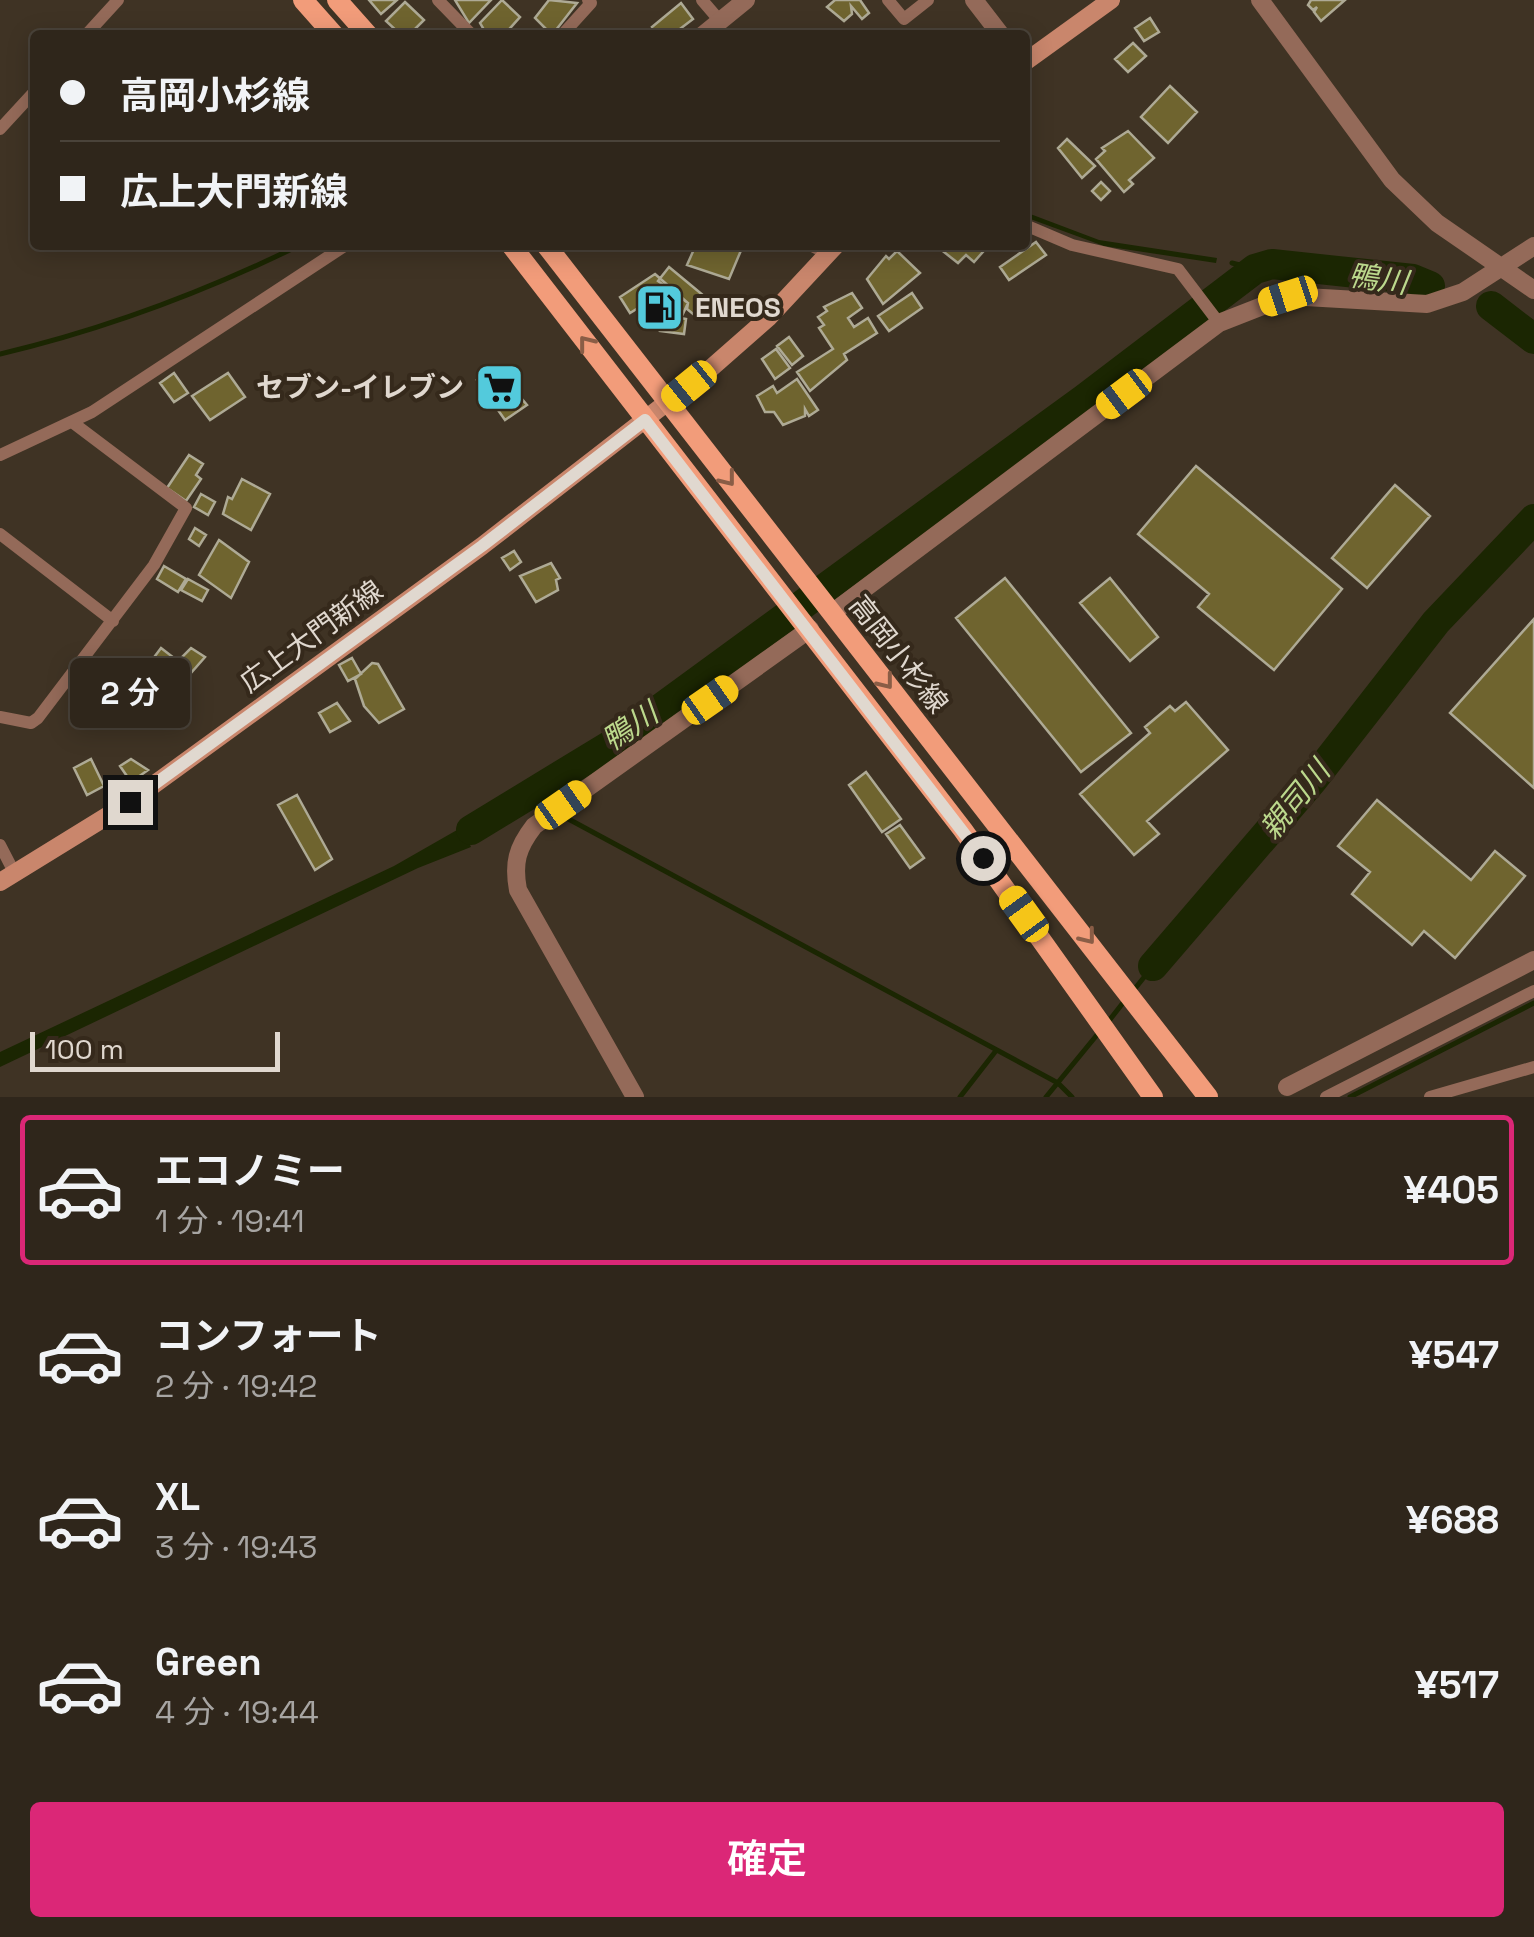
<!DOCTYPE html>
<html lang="ja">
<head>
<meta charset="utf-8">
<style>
  body { margin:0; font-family:"Space Grotesk","Noto Sans JP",sans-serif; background:#372e24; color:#f1f3f6; height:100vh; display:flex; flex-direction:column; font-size:38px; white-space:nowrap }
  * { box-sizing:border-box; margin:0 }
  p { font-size:32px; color:#a7a5a3 }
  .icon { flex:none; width:55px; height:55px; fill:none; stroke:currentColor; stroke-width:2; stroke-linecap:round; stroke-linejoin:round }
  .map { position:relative; height:1097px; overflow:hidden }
  .drawer { display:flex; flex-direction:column; background:#2f261b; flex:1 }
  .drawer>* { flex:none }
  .hud { position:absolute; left:30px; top:30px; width:1000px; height:220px; border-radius:10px; box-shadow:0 5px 25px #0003,0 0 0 2px #4a433a; display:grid; align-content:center; height:220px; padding:0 30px; background:#2f261b }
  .scale { position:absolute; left:30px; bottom:25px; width:250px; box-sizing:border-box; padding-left:10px; border:5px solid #e0d8cf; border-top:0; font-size:28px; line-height:35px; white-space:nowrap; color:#e0d8cf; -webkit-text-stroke:8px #35291b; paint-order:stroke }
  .end { position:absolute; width:45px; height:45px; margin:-22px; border:12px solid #e0d8cf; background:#111; box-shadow:0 0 0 5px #111 }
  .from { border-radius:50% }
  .bubble { position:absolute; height:70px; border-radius:10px; background:#2f261b; box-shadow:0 5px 25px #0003,0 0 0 2px #4a433a; font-size:32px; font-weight:600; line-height:70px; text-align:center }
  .car { position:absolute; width:30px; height:60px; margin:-30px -15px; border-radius:12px; box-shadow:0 0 8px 2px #0007; background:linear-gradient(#f5c518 24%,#345 0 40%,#f5c518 0 76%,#345 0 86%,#f5c518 0) }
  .hud b { display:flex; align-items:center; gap:35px; height:95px; font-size:38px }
  .hud b+b { border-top:2px solid #4a433a }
  .hud i { width:25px; height:25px; background:#f1f3f6 }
  ul { padding:18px 0 0; list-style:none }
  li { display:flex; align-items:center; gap:30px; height:150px; margin:0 20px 15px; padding:0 10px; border:5px solid transparent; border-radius:10px }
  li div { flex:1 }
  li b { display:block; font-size:38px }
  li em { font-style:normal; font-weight:600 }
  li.selected { border-color:#db2777 }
  li>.icon { width:90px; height:90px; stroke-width:1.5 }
  .button { display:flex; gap:20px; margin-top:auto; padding:20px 30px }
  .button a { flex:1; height:115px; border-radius:10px; background:#db2777; color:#fff; font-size:40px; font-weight:600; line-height:115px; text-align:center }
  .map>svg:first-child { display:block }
</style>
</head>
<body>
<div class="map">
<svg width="1534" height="1097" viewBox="0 0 1534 1097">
  <rect width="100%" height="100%" fill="#3f3324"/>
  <path fill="#1b2602" d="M1025,212l74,28 118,18 -1,5 -112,-17 -79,-29z
    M501,804l8,14 -41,22 3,7 -53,21 -418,199v-15l394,-186 63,-36 1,-8 4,4z"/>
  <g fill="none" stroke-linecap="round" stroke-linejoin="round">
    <path stroke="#1b2602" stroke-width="5" d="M1232,263l23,6
      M0,354c106,-25 202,-61 300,-109
      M527,797l24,13
      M561,815l497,268 14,14
      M1133,991l20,-25
      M1108,1022l18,-23
      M960,1097l35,-45
      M1046,1097l55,-67
      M1350,1097l184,-94"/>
    <path stroke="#1b2602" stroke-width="30" d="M1491,306l43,33
      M471,830l138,-84 475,-347 171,-130 17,-5 141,15 17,7
      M1153,966l159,-185 124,-159 98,-103"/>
  </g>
  <path fill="#6f642f" stroke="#aeaa95" stroke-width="2.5" d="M369,0h28l-16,14z
    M455,0h36l-22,23z
    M502,0l18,17 -16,18h-17l-7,-12z
    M549,0l28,3 -25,32 -17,-17z
    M835,0h25l9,13 -7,6 -11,-13 1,8 -8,7 -17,-14z
    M1311,0h34l-24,21 -7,-9 3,-5 -4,3 -5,-5z
    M405,2l19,18 -15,15h-8l-15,-14z
    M681,3l12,16 -21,16h-14l-6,-8z
    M1150,18l9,14 -15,9 -9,-13z
    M1133,43l13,13 -18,16 -13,-13z
    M1170,86l27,26 -29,31 -27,-26z
    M1128,131l26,27 -25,22 4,4 -9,8 -28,-33 9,-8 -3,-3z
    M1067,139l28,27 -13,12 -24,-30z
    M1101,182l9,9 -9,9 -9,-9z
    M1036,242l10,13 -37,25 -9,-13z
    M702,245l40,3 -13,31 -42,-14 8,-18z
    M935,245l30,1 24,-1 -15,17 -8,-7 -8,8z
    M897,251l23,22 -37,31 -16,-25 19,-23 3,3z
    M669,267l41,34 -12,17 -11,-9 1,-6 -30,-22z
    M655,274l33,29 -7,15 5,1 -2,15 -24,-3 7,-28 -8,-8 -29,18 -10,-16z
    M852,293l10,15 -14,10 6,9 14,-9 9,15 -33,21 3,6 -37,31 -13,-19 36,-23 -14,-21 5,-3 -6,-8 9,-6 -3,-4z
    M912,293l10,15 -33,23 -11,-15z
    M789,337l14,19 -11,9 -15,-19z
    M776,349l14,19 -15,11 -13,-20z
    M495,367l32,38 -22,15 -28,-40z
    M174,373l14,20 -14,9 -14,-19z
    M228,373l17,24 -35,23 -18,-24z
    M797,379l21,31 -9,6 -4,-7v7l-22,9 -9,-13h-9l-8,-16 16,-10 4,7z
    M189,455l14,9 -7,11 5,4 -15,22 -19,-13z
    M1196,466l146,123 -68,81 -76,-63 11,-13 -71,-60z
    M242,479l28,15 -19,36 -28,-16 5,-17 4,2z
    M1395,485l35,31 -63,72 -35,-30z
    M201,494l14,8 -7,13 -14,-8z
    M195,528l11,7 -7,11 -10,-7z
    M219,540l30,22 -18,36 -32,-23z
    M514,551l7,11 -11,8 -8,-12z
    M551,563l9,15 -4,2 2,10 -22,12 -16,-26z
    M164,566l22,13 -8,13 -21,-13z
    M1005,578l126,155 -50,39 -125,-154z
    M1110,578l48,59 -28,24 -50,-58z
    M188,579l20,11 -6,11 -21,-11z
    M1534,619v169l-84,-75z
    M161,648l13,10 -9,12 -13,-10z
    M191,648l14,9 -22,25 -15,-11z
    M352,658l9,16 -13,7 -9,-16z
    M372,663l6,1 26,45 -25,14 -15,-17 -9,-27z
    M148,684l22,21 -19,20 -24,-19z
    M102,686l17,14 -12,18 -19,-15z
    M1186,702l42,48 -81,71 12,13 -25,21 -54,-61 70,-61 -5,-6 25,-21 5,5z
    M337,703l13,18 -20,11 -11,-19z
    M91,759l13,27 -17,9 -13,-27z
    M131,759l17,11 -17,12 -11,-16z
    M866,772l35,47 -19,13 -33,-47z
    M297,795l35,64 -17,11 -37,-65z
    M1377,800l94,80 24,-29 30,25 -70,82 -31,-27 -12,14 -60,-51 18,-22 -32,-26z
    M900,825l24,33 -14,10 -24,-34z"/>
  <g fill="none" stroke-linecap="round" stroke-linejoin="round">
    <path stroke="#946a59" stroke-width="12" d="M438,0l34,35
      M702,0l18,21
      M888,0l16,19 24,-19
      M86,35l32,-35
      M562,35l29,-32 -3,-3
      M0,129l35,-38
      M1025,225l47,20 106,24 41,54
      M810,245l18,9
      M0,455l92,-43 254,-167
      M0,534l113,87
      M0,717l31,6 7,-5 116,-153 32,-57 -114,-86
      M0,845l15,29
      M1326,1097l208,-106
      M1430,1097l104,-30"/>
    <path stroke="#946a59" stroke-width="18" d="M974,0l27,35
      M1260,0l132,180 45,43 97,67
      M703,35l43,-35
      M832,613l387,-290 69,-27 139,8 36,-12 71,-46
      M1287,1087l247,-127
      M635,1097l-117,-207c-5,-27 -1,-42 16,-64l276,-197"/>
    <path stroke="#c9866c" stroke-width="18" d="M1025,62l86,-62
      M0,882l130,-80 352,-256 228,-177 58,-51 68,-73"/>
    <path stroke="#f29c7a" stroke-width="20" d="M303,0l31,35
      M337,0l31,35
      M511,245l452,585 190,267
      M546,245l662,852"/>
  </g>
  <defs><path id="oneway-chevron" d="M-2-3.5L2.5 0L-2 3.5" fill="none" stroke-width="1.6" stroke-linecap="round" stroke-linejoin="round" transform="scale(2.5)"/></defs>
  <g stroke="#8a5d46">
    <use href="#oneway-chevron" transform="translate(586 343) rotate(-128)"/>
    <use href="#oneway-chevron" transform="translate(728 479) rotate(52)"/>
    <use href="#oneway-chevron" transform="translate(886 682) rotate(52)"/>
    <use href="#oneway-chevron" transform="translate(1088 937) rotate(52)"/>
  </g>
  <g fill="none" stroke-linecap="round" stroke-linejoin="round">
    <path stroke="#e0d8cf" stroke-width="12" d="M130,802l352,-256 163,-126 338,438"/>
  </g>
  <defs>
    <symbol id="fuel-square" viewBox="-11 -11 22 22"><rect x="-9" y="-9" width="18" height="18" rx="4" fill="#53cadc" stroke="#35291b"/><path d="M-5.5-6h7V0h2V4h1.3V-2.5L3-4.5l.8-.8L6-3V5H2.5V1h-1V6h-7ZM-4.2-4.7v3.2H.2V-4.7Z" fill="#111"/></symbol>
    <symbol id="supermarket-square" viewBox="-11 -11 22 22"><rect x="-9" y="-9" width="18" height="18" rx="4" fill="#53cadc" stroke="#35291b"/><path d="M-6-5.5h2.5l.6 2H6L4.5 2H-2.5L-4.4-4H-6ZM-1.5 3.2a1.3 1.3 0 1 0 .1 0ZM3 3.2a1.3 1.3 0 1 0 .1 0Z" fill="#111"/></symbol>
  </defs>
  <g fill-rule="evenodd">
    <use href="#fuel-square" x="632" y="280" width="55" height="55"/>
    <use href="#supermarket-square" x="472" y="360" width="55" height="55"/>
  </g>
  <g text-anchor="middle" stroke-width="8" stroke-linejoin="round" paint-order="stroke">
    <g font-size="28" font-weight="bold" fill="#e0d8cf" stroke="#35291b" text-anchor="start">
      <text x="695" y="317">ENEOS</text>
      <text x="464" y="397" text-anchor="end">セブン-イレブン</text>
    </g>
    <g font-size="28" fill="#e0d8cf" stroke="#35291b">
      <text transform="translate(311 636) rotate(-36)" y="10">広上大門新線</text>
      <text transform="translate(899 654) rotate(52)" y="10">高岡小杉線</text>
    </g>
    <g font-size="30" font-style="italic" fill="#bbd88c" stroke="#35291b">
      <text transform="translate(1378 279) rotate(8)" y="10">鴨川</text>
      <text transform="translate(630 727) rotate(-34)" y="10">鴨川</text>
      <text transform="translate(1295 800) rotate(-51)" y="10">親司川</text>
    </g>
  </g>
</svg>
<div class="scale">100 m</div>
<i class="end from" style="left:983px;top:858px"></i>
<i class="end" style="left:130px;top:802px"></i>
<div class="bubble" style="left:70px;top:658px;width:120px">2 分</div>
<i class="car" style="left:1288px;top:296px;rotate:252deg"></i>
<i class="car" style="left:689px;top:386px;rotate:231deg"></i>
<i class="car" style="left:1124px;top:394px;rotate:233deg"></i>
<i class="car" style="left:710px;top:700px;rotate:55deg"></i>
<i class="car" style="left:563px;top:805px;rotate:55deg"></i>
<i class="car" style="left:1024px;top:914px;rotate:324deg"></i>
<div class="hud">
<b><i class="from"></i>高岡小杉線</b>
<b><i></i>広上大門新線</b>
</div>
</div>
<section class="drawer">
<ul>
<li class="selected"><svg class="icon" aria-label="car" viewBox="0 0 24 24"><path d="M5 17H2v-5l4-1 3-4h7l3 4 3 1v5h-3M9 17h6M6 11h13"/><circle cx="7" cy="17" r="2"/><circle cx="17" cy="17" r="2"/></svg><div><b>エコノミー</b><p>1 分 · 19:41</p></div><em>¥405</em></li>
<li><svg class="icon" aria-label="car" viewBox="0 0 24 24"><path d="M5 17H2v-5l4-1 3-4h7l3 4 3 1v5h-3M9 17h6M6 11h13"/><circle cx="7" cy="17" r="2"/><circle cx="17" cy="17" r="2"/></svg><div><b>コンフォート</b><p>2 分 · 19:42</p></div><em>¥547</em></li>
<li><svg class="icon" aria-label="car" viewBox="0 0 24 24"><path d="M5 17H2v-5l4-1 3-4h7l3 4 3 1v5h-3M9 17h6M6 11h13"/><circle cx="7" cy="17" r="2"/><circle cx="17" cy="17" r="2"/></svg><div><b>XL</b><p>3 分 · 19:43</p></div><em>¥688</em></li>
<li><svg class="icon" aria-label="car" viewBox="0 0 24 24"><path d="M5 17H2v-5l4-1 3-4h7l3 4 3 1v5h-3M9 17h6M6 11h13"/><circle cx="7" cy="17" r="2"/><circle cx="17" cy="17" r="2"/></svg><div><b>Green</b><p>4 分 · 19:44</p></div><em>¥517</em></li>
</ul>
<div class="button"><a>確定</a></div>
</section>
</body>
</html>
